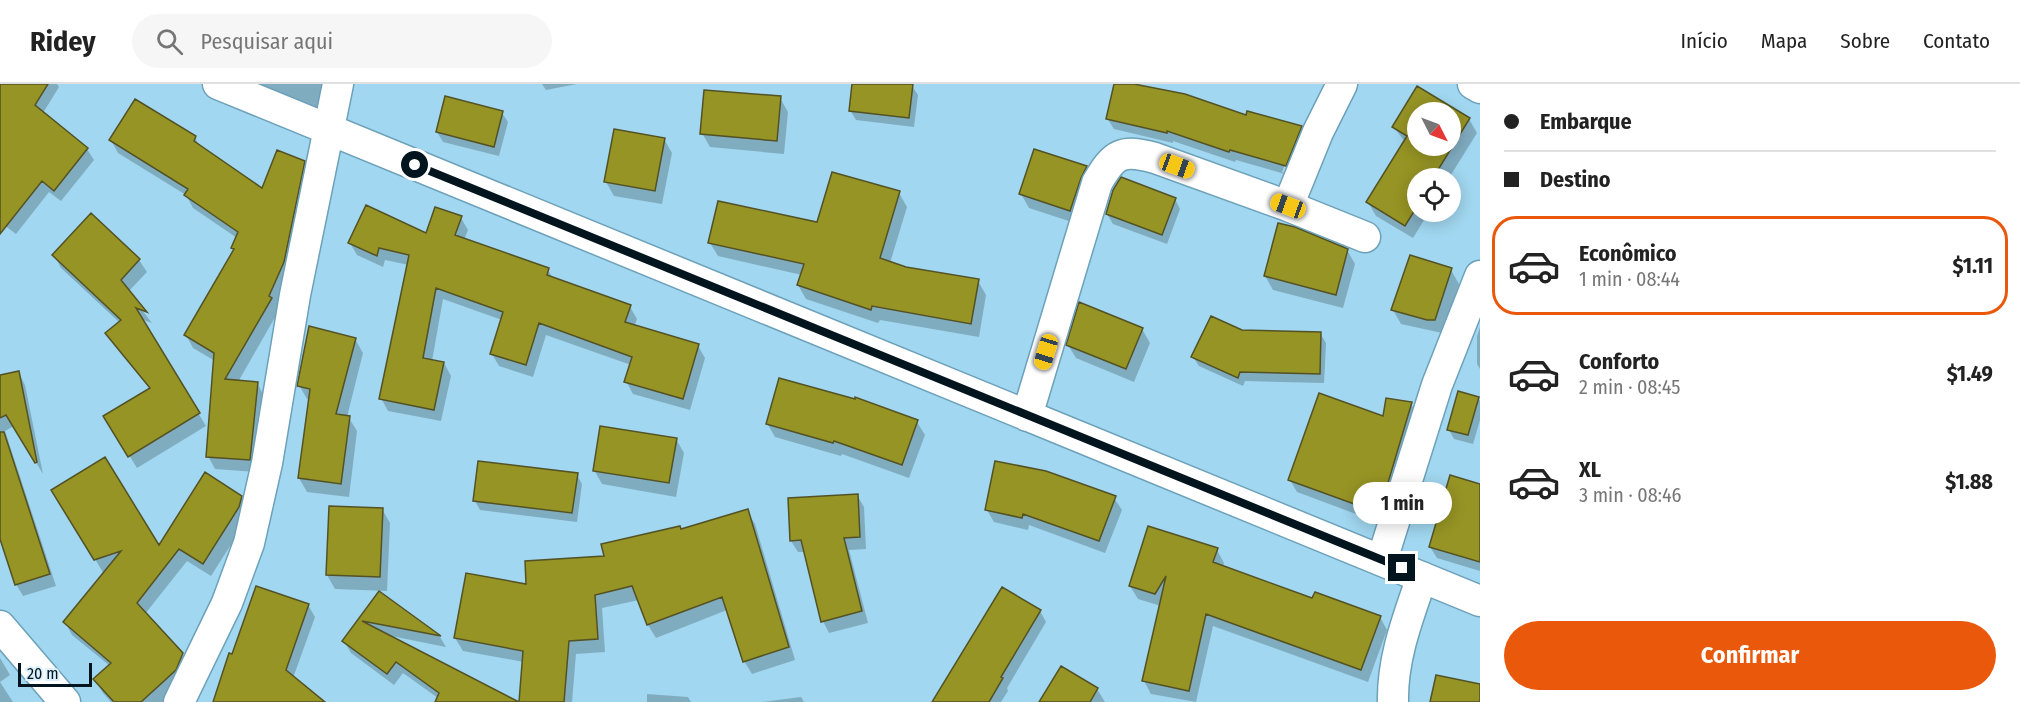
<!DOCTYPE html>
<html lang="pt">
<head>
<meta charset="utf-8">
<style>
  body { margin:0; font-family:"Fira Sans Condensed",sans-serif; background:#f6f6f6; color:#222; height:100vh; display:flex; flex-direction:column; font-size:22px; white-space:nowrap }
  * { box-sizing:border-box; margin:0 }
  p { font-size:20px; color:#767676 }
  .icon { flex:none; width:33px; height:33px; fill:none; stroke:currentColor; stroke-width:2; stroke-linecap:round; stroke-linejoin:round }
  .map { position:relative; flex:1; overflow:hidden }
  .sheet { display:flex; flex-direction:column; background:#fff; width:540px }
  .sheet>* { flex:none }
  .hud { display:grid; align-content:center; height:132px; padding:0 24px; background:#fff }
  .needle { width:39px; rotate:132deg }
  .fabs { position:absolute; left:1407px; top:18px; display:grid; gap:12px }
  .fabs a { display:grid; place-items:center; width:54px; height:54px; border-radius:50%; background:#fff; box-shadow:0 3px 15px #0003; font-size:30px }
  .scale { position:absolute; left:18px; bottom:15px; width:74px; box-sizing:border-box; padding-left:6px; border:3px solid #02151e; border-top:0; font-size:16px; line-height:21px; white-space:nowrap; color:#02151e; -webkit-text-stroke:4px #ddf2fc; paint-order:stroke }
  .end { position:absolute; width:27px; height:27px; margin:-14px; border:8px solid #02151e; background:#fff; box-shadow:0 0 0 3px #fff }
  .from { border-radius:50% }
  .bubble { position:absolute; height:42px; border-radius:21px; background:#fff; box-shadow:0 3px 15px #0003; font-size:20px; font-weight:700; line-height:42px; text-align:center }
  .car { position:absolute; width:18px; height:36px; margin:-18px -9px; border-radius:8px; box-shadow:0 0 4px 2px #0007; background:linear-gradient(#f5c518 24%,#345 0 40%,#f5c518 0 76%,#345 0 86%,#f5c518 0) }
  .hud b { display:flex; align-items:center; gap:21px; height:57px; font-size:22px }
  .hud b+b { border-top:2px solid #e0e0e0 }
  .hud i { width:15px; height:15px; background:#222 }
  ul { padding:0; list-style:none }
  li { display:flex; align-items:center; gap:18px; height:99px; margin:0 12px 9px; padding:0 12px; border:3px solid transparent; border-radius:24px }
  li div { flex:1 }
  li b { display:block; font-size:22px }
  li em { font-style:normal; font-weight:700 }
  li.active { border-color:#ea580c }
  li>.icon { width:54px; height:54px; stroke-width:1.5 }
  .button { display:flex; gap:12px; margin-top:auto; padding:12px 24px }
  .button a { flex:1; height:69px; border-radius:36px; background:#ea580c; color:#fff; font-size:24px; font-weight:700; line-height:69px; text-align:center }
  header { display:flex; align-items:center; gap:36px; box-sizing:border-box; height:84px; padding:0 30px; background:#fff; border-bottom:2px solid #e0e0e0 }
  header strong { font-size:28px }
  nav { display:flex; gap:33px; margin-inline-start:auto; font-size:21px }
  .search { width:420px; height:54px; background:#f6f6f6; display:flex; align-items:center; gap:15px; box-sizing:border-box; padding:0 21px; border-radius:33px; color:#767676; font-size:22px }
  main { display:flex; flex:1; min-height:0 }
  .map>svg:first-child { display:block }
</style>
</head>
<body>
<header>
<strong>Ridey</strong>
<div class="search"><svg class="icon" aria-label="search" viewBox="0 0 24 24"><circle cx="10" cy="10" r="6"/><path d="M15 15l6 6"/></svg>Pesquisar aqui</div>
<nav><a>Início</a><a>Mapa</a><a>Sobre</a><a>Contato</a></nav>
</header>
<main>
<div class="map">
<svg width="1480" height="618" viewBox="0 0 1480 618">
  <rect width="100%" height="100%" fill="#a1d7f0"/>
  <path fill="#0003" fill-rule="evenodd" d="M0,0h57l2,3 -16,26 44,36 7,11 -33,41 -12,-9 -33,42 -16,-12z
    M251,0h74l-9,25z
    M542,0h35l-31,6z
    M854,0l58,2 6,9 -4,32 -58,-7 -6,-10z
    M1116,0h13l118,33 54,10 6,11 -15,38 -56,-16 -1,2 -62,-21v2l-59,-14 -7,-11zM1297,50h3l-16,39 -2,-1z
    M1417,4l52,31 8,14 -28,45h-31v34h11l-16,26 -37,-22 -8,-14 37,-60 -11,-15zM1418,28h32v34h-32z
    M780,14l8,14 -4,42 -74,-7 -8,-14z
    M502,29l6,9 -9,34 -56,-14 -6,-10z
    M195,54l6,10 61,42 42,-28 7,13 -20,100 -15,34 2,3 -40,70 19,1 7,13 -7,76 -42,-3 -7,-13 7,-95 -22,-13 -7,-13 49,-84 -2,-3 4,-10 -44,-30 -7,-13 -68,-42 -7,-13z
    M664,55l8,14 -10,51 -48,-8 -8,-14z
    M1086,84l8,13 -16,43 -49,-16 -8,-14z
    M899,109l8,14 -17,56 15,5 73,13 8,14 -7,42 -99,-17 -2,3 -72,-24 -8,-14 4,-10 -84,-19 -8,-13 108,-19z
    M1175,115l5,10 -13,35 -54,-20 -6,-10z
    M461,134l7,12 -4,10 84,30 6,10 76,27 7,12 -3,8 64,19 7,12 -15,52 -57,-16 -7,-13 5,-16 -85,-30 -13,42 -34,-11 -7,-12 10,-34 -59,-21 -11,62 12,2 7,13 -10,45 -53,-10 -7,-13 28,-133 -24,-5 -2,7 -26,-12 -7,-12 77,-8z
    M1347,166l8,14 -12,44 -70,-18 -8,-14z
    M54,171l85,5 8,12 -19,20 24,31 -11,-4 65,107 -69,42 -32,-52 45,-27 -35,-43 -8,-13 13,-10 -59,-55z
    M1451,186l8,14 -17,49 -41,-9 -8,-14z
    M1480,243v42l-3,-5v-28z
    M1142,245l8,14 -16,39 -58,-24 -8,-13z
    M1242,247l78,2 6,10 -2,40 -79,-2 -2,5 -44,-20 -6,-9z
    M355,255l8,14 -16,64 2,1 8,13 -8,66 -42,-5 -8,-14 11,-78 -3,-1 -8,-14z
    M19,289l6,12 18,89 -29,-48 -9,5 51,155 -33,10 -7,-12 -16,-50v-157z
    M1478,314l2,3v19l-7,24 -19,-5 -5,-9z
    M1411,320l7,12 -30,99 -22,-4 -2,6 -67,-25 -7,-12 94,-62z
    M917,338l8,13 -16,43 -67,-24 -1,2 -66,-19 -8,-14z
    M676,355l8,14 -8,44 -74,-13 -8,-14z
    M577,391l5,9 -5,38 -97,-12 -5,-9z
    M1451,393l29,9v85l-43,-13 -7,-11z
    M53,406l106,58 82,-51 8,13 -3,11 -35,55 -24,-15 -42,53 37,40 8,14 -7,15 -21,19h-51l-8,-9 -8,-13 15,-14 -38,-31 -7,-13 39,-48z
    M857,411l7,12 2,42 -17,1 19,73 -39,10 -6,-12 -18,-69h-7l-7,-11z
    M1114,414l8,12 -17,43 -76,-28 -1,5 -34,-8 -7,-12z
    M382,425l8,14 -3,68 -52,-2 -8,-14z
    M747,427l8,13 40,136 -43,14 -8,-13 -17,-51 -71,28 -8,-13 -9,-25 -37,8 3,44 -29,2 -4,48h-52l4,-40 -61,-11 -8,-13 73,-52 153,-55z
    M1217,466l7,13 -1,4 90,33 67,17 7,13 -19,52 -155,-56 -17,76 -45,-8 -7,-13 17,-75 -23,-7 -8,-13z
    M380,509l60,44 6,10 -55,-11 111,66h-66l2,-4 -35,-25 -9,12 -43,-32 -7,-12z
    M308,521l7,12 -22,61 30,24h-108l18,-46z
    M1040,527l6,11 -39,66 1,3 -7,11h-69l4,-7 1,1z
    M0,574l10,17 -10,7 13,20h-13z
    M1097,605l8,13h-64z
    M647,610l41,3 3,5h-44z
    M801,613l3,5h-43z"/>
  <path fill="#969424" stroke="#535225" stroke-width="1.5" fill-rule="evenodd" d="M0,0h48l-13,21 53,43 -34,43 -12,-10 -42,53z
    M852,0h61l-4,34 -60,-7z
    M1114,0h20l51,10 61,21 1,-4 55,15 -16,40 -56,-16 -1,2 -62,-21v2l-61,-14z
    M1417,2l53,32 -37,60h-15v27l-13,21 -39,-24 41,-66 -15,-9zM1418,28h32v34h-32z
    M704,6l77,6 -4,45 -77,-7z
    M445,12l58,15 -9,36 -58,-15z
    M135,15l61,37 -2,5 68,47 15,-38 28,11 -21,101 -15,34 3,2 -47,81 33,3 -8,78 -44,-3 8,-104 -30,-18 50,-86 -3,-1 7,-16 -54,-37 4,-6 -79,-49z
    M614,45l51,9 -10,53 -51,-9z
    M1034,65l53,17 -6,12 -11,33 -51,-17z
    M832,88l68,19 -20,67 26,9 73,12 -8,45 -99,-18 -1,4 -74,-25 7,-21 -96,-21 10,-42 99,21z
    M1121,93l55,21 -14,37 -56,-21 7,-24z
    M366,121l60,28 9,-26 27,9 -7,19 94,33 -2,7 84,30 -6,17 74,22 -16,55 -59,-17 8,-25 -93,-34 -13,42 -36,-11 13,-42 -67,-24 -13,70 21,4 -10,48 -55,-11 30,-144 -30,-7 -2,8 -29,-13z
    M91,129l49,46 -19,21 26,32 -11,-4 64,105 -72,44 -25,-41 47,-28 -45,-55 16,-13 -69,-65z
    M1278,139l17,4 53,22 -12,46 -72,-19z
    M1410,171l42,13 -17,52h-8l-36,-10z
    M1079,218l64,26 -17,41 -60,-24z
    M1211,232l31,14 79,2 -1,42 -80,-2 -2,6 -47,-21z
    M309,242l47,12 -20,76 14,2 -9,68 -43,-6 12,-89 -13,-3z
    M19,287l18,91 -2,1 -29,-48 -6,3v-43z
    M779,294l76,21v-2l63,23 -16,45 -68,-24 -1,2 -67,-19z
    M1458,307l21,6 -11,38 -21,-5z
    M1319,309l64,23 3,-18 26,4 -30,101 -23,-3 -2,5 -69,-25z
    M600,342l77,12 -8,45 -76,-12z
    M0,348h4l46,142 -35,11 -15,-46z
    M105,373l54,88 46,-73 37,24 -3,11 -36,57 -24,-15 -42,54 46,50 -7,17 -35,32h-27l-21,-23 18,-16 -48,-41 58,-71 -27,9 -43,-70z
    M478,377l100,12 -6,40 -99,-12z
    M995,377l51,10 70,25 -17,45 -76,-27 -1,4 -37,-8z
    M1450,391l30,9v78l-51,-15z
    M858,410l2,43 -16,1 18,73 -41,11 -20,-82 -11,1 -2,-43z
    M329,422l54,2 -3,69 -54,-2z
    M748,425l41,138 -46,15 -21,-65 -75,28 -15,-39 -37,9 3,44 -29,2 -5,61h-129l4,-9 -43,-31 -9,12 -45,-33 37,-50 62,45 -79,-15 157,81 4,-51 -69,-13 12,-65 60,11 -1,-23 79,-5 -3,-12 79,-18 1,3z
    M1148,442l70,22 -5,14 99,36 3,-6 66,24 -20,54 -155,-56 -17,77 -47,-10 24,-105 -11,18 -26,-8z
    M256,502l53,18 -23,66 39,32h-112l16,-49 3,1z
    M1002,503l39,23 -40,67 2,1 -14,24h-57z
    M1061,582l37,22 -8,14h-51z
    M1436,591l44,9v18h-50z"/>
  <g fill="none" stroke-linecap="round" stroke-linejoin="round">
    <defs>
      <path id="minor" d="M218,0l1262,517
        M1473,0l7,4
        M1288,122l30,-74 24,-48
        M1027,332l70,-233c17,-30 25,-34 58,-25l133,48 77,31
        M1382,476l55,-175 43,-109
        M0,542l65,76
        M179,618l48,-99 22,-60 18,-80 28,-168 43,-211
        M1393,618c-1,-44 15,-84 29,-125"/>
    </defs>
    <use href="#minor" stroke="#6da1b9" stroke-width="33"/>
    <use href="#minor" stroke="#fff" stroke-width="30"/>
  </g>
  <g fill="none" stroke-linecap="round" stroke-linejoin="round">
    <path stroke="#02151e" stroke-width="8" d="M415,81l987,403"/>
  </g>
</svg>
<div class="fabs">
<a><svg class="needle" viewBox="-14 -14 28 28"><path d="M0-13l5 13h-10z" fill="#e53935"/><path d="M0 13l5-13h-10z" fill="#767676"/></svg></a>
<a><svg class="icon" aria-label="locate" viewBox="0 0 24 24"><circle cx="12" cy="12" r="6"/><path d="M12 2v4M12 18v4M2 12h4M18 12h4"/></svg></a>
</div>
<div class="scale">20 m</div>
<i class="end from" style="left:415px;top:81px"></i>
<i class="end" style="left:1402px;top:484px"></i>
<div class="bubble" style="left:1353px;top:398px;width:99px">1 min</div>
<i class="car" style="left:1177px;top:82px;rotate:110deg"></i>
<i class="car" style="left:1288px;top:122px;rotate:290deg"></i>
<i class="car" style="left:1046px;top:268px;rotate:197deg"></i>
</div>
<section class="sheet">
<div class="hud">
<b><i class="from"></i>Embarque</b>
<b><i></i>Destino</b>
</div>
<ul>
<li class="active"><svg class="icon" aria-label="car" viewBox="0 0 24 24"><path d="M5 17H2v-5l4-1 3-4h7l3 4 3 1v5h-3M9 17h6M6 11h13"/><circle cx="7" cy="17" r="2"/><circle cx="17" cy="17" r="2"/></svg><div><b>Econômico</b><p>1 min · 08:44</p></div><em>$1.11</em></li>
<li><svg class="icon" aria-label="car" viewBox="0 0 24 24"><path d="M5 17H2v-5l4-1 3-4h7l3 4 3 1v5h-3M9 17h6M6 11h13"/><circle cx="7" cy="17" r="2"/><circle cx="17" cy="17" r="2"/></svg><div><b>Conforto</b><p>2 min · 08:45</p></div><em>$1.49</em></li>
<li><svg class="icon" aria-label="car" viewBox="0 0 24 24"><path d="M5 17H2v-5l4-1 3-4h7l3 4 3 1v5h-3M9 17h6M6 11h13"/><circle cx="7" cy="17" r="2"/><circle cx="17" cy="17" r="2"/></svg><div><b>XL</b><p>3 min · 08:46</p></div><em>$1.88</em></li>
</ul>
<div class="button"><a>Confirmar</a></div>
</section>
</main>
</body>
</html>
